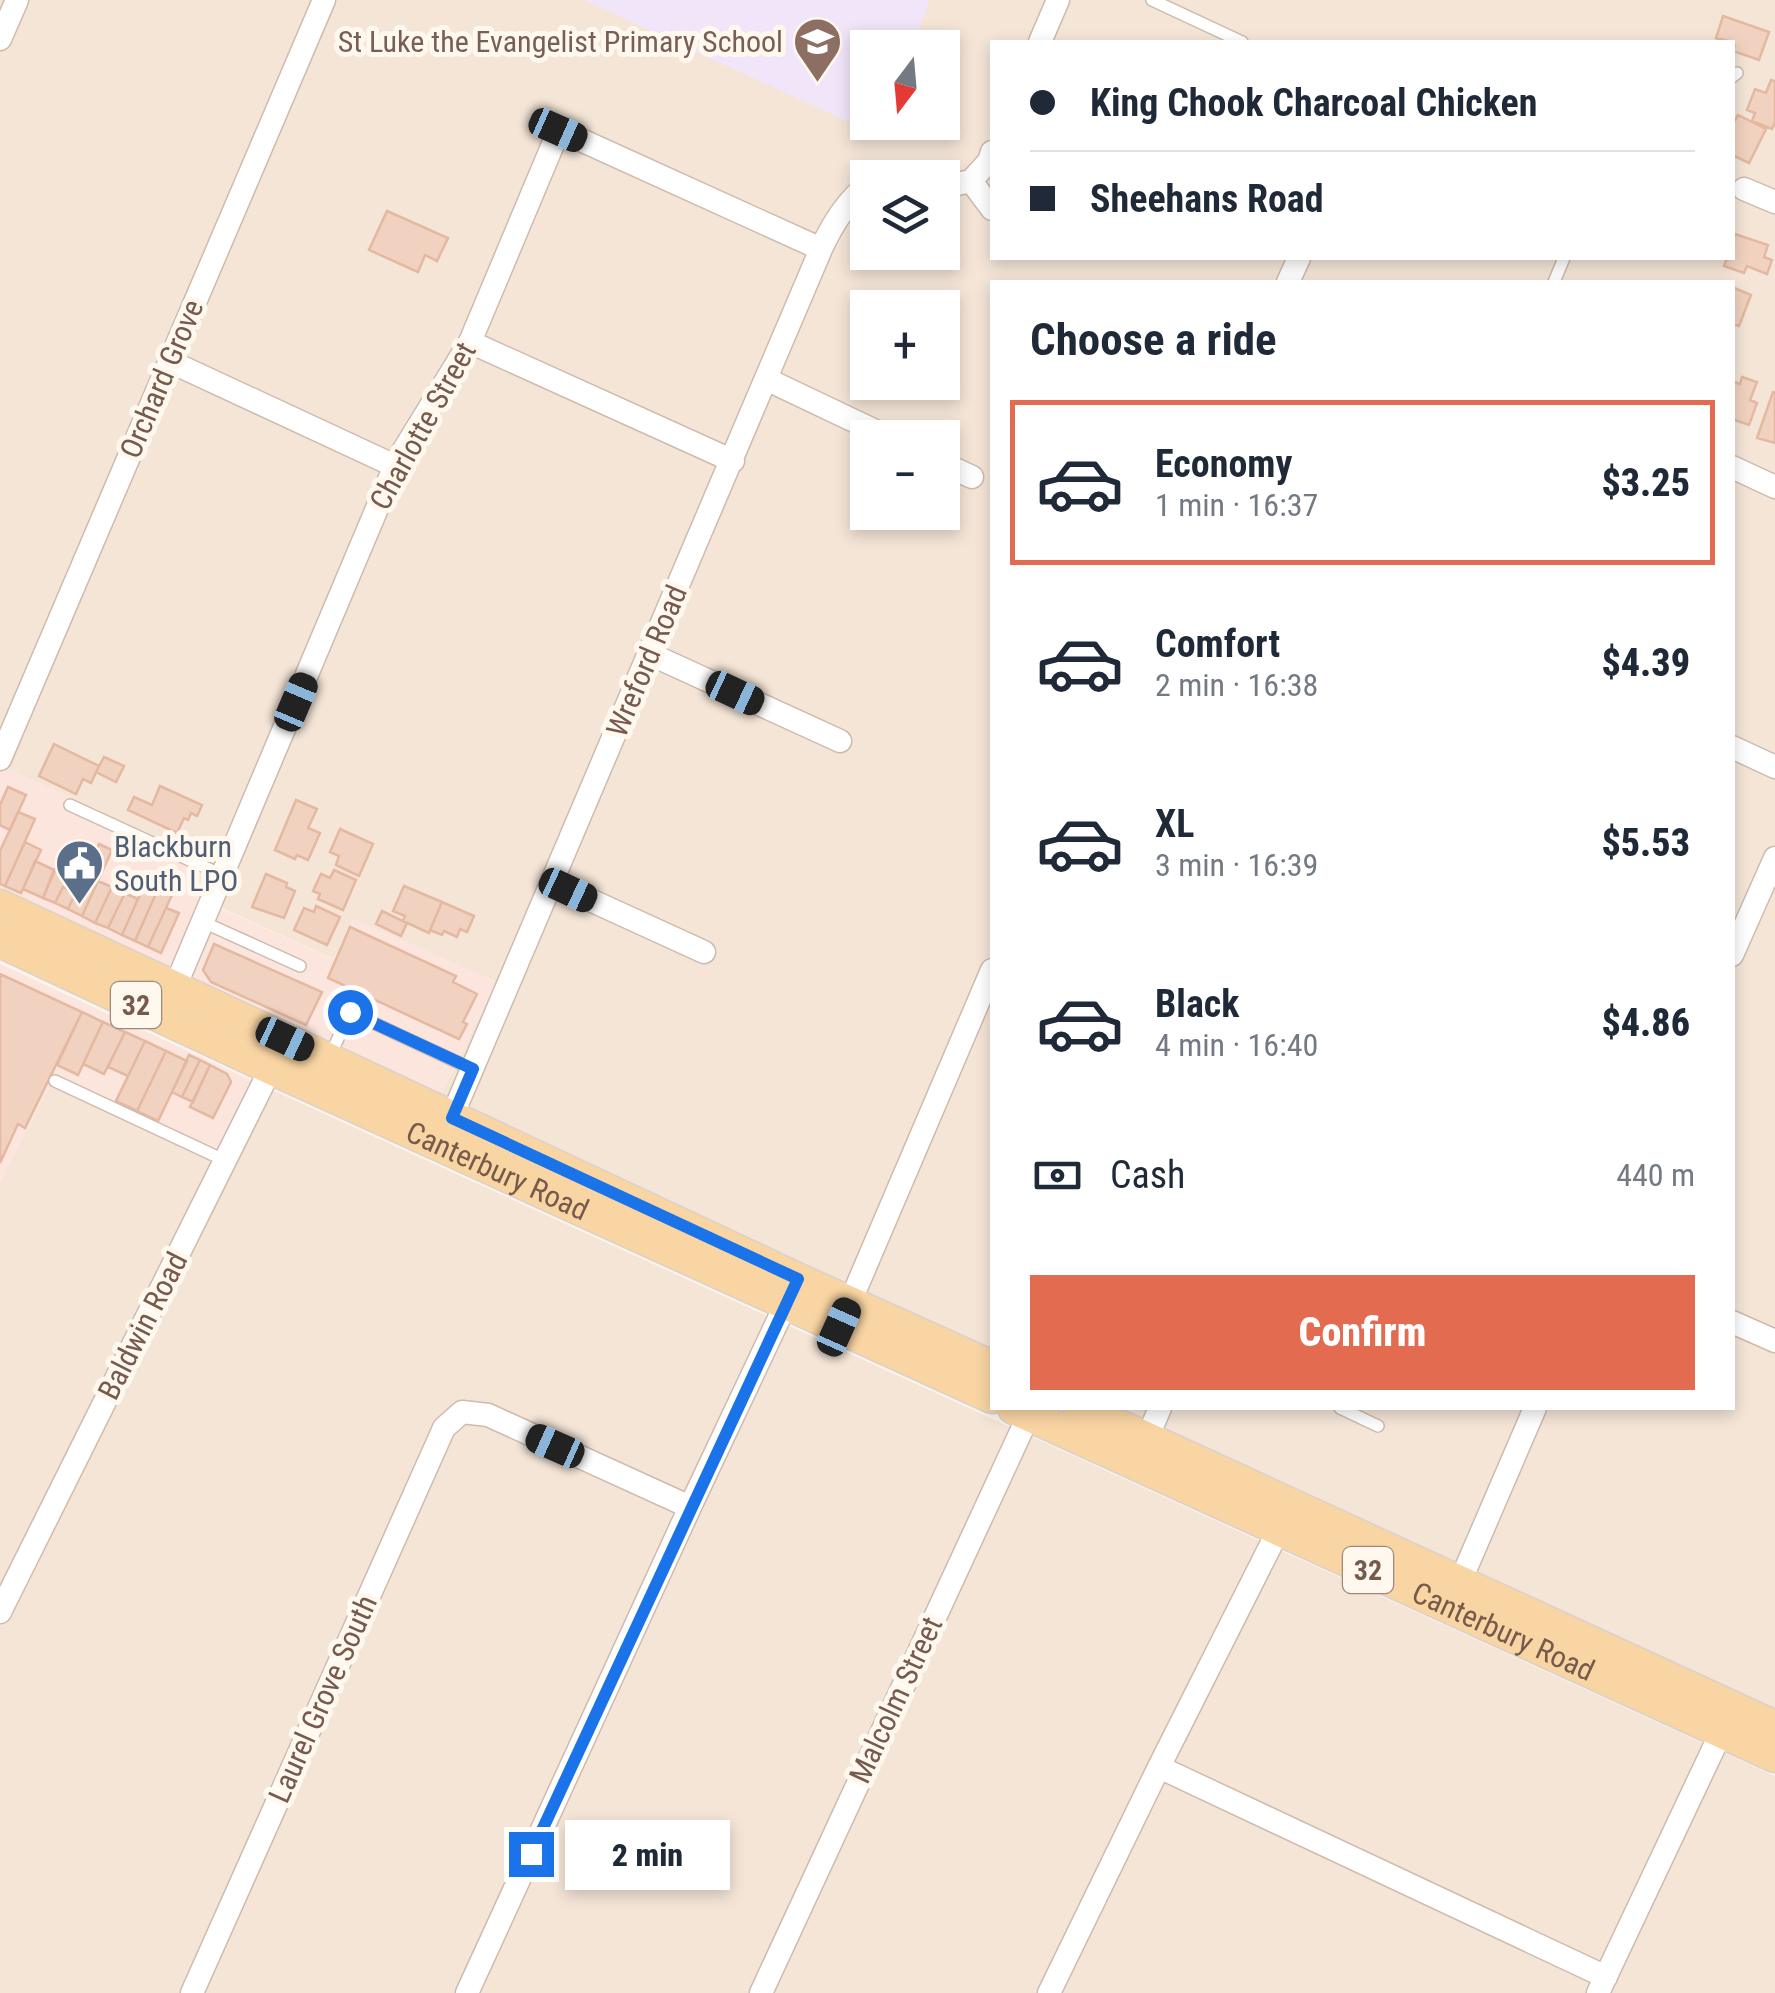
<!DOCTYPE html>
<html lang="en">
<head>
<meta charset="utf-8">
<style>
  body { margin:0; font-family:"Roboto Condensed",sans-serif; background:#f2f2f3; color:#1f2937; height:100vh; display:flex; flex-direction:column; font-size:38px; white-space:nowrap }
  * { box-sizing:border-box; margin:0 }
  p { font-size:32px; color:#747a83 }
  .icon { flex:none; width:55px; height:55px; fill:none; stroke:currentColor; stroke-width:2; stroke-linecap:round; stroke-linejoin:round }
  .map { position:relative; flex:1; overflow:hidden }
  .panel { position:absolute; left:990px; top:280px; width:745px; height:1130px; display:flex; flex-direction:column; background:#fff; border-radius:0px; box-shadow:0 5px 15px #0003 }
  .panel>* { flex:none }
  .hud { position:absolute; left:990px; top:40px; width:745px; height:220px; border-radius:0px; box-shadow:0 5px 15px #0003; display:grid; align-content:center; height:220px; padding:0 40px; background:#fff }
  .needle { width:65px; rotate:196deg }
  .buttons { position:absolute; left:850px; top:30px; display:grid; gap:20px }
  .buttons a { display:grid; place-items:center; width:110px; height:110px; border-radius:0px; background:#fff; box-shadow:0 5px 15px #0003; font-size:50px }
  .end { position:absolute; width:45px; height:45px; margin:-22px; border:12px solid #1a73e8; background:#fff; box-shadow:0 0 0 5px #fff }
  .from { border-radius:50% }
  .bubble { position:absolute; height:70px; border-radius:0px; background:#fff; box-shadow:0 5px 15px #0003; font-size:32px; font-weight:800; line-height:70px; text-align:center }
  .car { position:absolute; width:30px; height:60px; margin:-30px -15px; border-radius:12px; box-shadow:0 0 8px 2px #0007; background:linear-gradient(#222 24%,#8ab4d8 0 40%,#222 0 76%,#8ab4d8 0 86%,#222 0) }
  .hud b { display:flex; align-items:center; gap:35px; height:95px; font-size:38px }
  .hud b+b { border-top:2px solid #e0e1e3 }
  .hud i { width:25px; height:25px; background:#1f2937 }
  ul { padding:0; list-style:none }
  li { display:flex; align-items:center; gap:30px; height:165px; margin:0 20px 15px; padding:0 20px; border:5px solid transparent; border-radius:0px }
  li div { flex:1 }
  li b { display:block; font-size:38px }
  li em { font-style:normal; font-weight:800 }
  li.current { border-color:#e36b50 }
  li>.icon { width:90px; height:90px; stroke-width:1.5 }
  h2 { padding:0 40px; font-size:45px; line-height:120px }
  .pay { display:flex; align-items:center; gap:25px; height:110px; padding:0 40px; font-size:38px }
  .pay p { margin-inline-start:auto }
  .primary-button { display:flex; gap:20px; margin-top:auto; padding:20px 40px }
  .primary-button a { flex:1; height:115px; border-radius:0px; background:#e36b50; color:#fff; font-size:40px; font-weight:800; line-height:115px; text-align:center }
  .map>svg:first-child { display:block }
</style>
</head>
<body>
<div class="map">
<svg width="1775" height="1993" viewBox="0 0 1775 1993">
  <rect width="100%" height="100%" fill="#fcf4e9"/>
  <path fill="#f4e5d7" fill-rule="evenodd" d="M0,0h1775v1714l-667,-306h624v-1126h-740v1073l-554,-254 58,-119 -144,-63 -18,40 -141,-64 16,-33 -209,-97zM992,42h740v216h-740zM868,48h74v74h-74zM868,178h74v74h-74zM868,308h74v74h-74zM868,438h74v74h-74z
    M50,1085l220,4 1505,687v217h-1775v-811z"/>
  <path fill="#fce5dd" d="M0,765l209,96 -16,35 140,63 19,-41 144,63 -58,120 -438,-209z
    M0,964l270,125 -39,81 -180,-85 -51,97z"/>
  <path fill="#f1e5f9" d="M584,0h346l-19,47 -43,1v74l12,1 -5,11z"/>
  <path fill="#f1d2c0" stroke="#e4b8a1" stroke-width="2.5" d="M1723,16l46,16 -10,28 -26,-9 2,-6 -3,-3 -16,-4z
    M1771,80l4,1v41l-3,7 -20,-8 3,-8 -8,-3 8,-21 11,4z
    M1738,115l28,14 -17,34 -17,-8v-30z
    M387,211l61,27 -11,23 -12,-6 -7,17 -49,-22z
    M1735,234l33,11 -4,12 8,3 -5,14 -20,-8 -3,7 -20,-7 3,-8h5v-16z
    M1732,287l19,8 -12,31 -7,-2z
    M1742,377l15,5 -7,18 7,3 -8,22 -17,-6v-38l8,3z
    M1773,392l2,1v50l-18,-5z
    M54,744l45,22 -8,17 -8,-4 -7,15 -37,-18z
    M104,757l20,9 -8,16 -20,-10z
    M160,786l42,19 -5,11 -6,-3 -3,7 -4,-2 -7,15 -49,-23 6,-13 18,8z
    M8,787l18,8 -16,35 -10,-5v-20z
    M296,800l21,9 -9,19 12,5 -12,27 -11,-5 -2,4 -20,-9z
    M18,812l17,7 -30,67 -5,-2v-33z
    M340,829l33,15 -14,32 -23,-11 3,-9 -9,-4z
    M25,842l16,8 -20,43 -16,-7z
    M99,844l13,6 -30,66 -14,-7z
    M61,856l19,9 -11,25 -6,-3 -8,16 -12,-5z
    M35,861l19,9 -11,28 -20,-9z
    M80,865l7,3 -19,41 -13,-6 8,-16 6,3z
    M334,870l22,10 -13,30 -25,-11 2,-5 -7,-3 8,-17 9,4z
    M266,874l21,9 -1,4 9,4 -11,27 -32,-11z
    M98,881l14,6 -17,36 -13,-7z
    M145,883l13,6 -23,52 -13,-6z
    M404,886l38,16 -13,31 -26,-12 2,-5 -12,-5z
    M112,887l13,6 -17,35 -13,-5z
    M158,889l14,6 -24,52 -13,-6z
    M125,893l13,6 -16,36 -14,-7z
    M442,902l32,14 -7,16 -7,-3 -3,8 -13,-6 -2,4 -12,-5z
    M316,906l24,11 -13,28 -33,-15 10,-22 10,4z
    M166,908l13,5 -18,40 -13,-6z
    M382,911l25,12 -6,13 -25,-12z
    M350,927l106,49 -3,6 24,12 -14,28 4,2 -8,15 -131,-61z
    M214,944l108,48 -16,33 -95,-43 -8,-12z
    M0,974l82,38 -57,116 -7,-4 -18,39z
    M82,1012l21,10 -25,53 -21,-10z
    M103,1022l22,10 -21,42 -21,-10z
    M125,1032l20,9 -17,35 -20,-9z
    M145,1041l21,10 -29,60 -21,-10z
    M166,1051l21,10 -29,60 -21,-10z
    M189,1055l11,5 -18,37 -10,-5z
    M200,1060l10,5 -17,37 -11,-5z
    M210,1065l17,9 4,8 -18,36 -23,-11z"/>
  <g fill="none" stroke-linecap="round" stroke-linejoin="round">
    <defs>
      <path id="service" d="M1152,0l90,42
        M1732,77l5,-4
        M1554,282l10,-24
        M70,805l152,70
        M203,922l97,44
        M330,1056l20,-44 122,57
        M55,1081l171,80
        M1340,1408l38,18"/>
      <path id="minor" d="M0,39l17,-39
        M1040,42l18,-42
        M881,178l22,-3 9,3
        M971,181l18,-20 3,-9
        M971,181l21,28
        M942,185l6,1 23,-5
        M1744,189l31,13
        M1288,282l11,-24
        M470,342l263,119
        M169,361l226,105
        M766,379l124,59
        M942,463l30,14
        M1732,467l43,20
        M650,654l190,87
        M1732,747l43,20
        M0,759l324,-759
        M553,883l151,69
        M1732,955l43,-97
        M175,987l222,-526 73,-119 89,-212 262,119
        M447,1128l374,-879c11,-24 25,-48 47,-64
        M845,1314l147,-344
        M1732,1322l43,19
        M1142,1450l18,-42
        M1460,1582l75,-174
        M0,1612l277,-556
        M1159,1767l447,210
        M192,1993l252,-565 18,-16 26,3 202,92
        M467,1993l223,-486 101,-214
        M761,1993l271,-585
        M1049,1993l110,-226 120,-238
        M1598,1993l129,-273"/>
      <g id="primary">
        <path d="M0,906l797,373 195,88"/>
        <path id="s1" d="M0,941l271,127 721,329"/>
        <path id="s2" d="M1014,1408l761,348"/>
        <path d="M1080,1408l695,319"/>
      </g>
    </defs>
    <use href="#service" stroke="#cebbae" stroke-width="14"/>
    <use href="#minor" stroke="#cebbae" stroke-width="25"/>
    <use href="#primary" stroke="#d9d1cd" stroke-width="35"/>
    <use href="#service" stroke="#fff" stroke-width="11"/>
    <use href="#minor" stroke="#fff" stroke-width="22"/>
    <use href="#primary" stroke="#f9d5a3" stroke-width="32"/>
  </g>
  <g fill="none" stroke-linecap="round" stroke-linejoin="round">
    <path stroke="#1a73e8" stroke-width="12" d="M350,1012l123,57 -21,49 346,161 -267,575"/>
  </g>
  <defs>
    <symbol id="school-pin" viewBox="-11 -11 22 30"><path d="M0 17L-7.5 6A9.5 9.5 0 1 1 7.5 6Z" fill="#8d6e63" stroke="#fff8ef"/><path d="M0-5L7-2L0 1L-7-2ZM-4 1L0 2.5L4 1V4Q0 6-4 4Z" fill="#fff"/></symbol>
    <symbol id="civic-pin" viewBox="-11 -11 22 30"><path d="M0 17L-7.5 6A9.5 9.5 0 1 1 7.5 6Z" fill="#5c6f8a" stroke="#fff8ef"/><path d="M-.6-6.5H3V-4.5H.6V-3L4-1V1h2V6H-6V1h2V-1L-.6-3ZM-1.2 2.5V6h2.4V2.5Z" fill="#fff"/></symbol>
  </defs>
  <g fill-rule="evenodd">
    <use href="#school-pin" x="790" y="14" width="55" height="75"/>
    <use href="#civic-pin" x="52" y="836" width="55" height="75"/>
  </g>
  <g text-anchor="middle" stroke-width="10" stroke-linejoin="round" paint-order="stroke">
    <g fill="#fff8ef" stroke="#9f897d" stroke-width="2.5">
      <rect x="111" y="982" width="50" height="46" rx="8"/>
      <rect x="1343" y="1547" width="50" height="46" rx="8"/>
    </g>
    <g font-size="28" font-weight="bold" fill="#765a4c">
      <text x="136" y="1015">32</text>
      <text x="1368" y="1580">32</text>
    </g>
    <g font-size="30" fill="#785e54" stroke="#fff8ef" text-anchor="end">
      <text x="783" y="52">St Luke the Evangelist Primary School</text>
    </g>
    <g font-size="30" fill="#765a4c" stroke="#fff8ef">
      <text transform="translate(162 379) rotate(-67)" y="10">Orchard Grove</text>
      <text transform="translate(423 426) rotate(-61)" y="10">Charlotte Street</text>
      <text transform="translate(647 661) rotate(-67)" y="10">Wreford Road</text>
      <text dy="10" stroke="none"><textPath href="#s1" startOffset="548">Canterbury Road</textPath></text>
      <text transform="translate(143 1326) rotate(-63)" y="10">Baldwin Road</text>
      <text dy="10" stroke="none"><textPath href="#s2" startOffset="538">Canterbury Road</textPath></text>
      <text transform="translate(323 1699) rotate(-66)" y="10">Laurel Grove South</text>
      <text transform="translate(896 1700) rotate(-65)" y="10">Malcolm Street</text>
    </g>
    <g font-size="30" fill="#4e5e75" stroke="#fff8ef" text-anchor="start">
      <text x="114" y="857">Blackburn<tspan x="114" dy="34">South LPO</tspan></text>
    </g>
  </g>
</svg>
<div class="buttons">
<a><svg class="needle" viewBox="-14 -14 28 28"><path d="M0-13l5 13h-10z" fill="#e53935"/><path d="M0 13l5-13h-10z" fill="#747a83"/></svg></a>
<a><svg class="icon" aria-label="layers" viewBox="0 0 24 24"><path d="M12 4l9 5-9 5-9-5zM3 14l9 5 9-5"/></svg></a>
<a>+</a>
<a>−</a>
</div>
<i class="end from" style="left:350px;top:1012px"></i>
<i class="end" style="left:531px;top:1854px"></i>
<div class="bubble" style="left:565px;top:1820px;width:165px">2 min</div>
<i class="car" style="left:558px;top:130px;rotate:114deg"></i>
<i class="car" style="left:735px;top:693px;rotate:115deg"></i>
<i class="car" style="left:296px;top:702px;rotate:23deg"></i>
<i class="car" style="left:568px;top:890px;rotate:115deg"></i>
<i class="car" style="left:285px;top:1039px;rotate:115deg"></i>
<i class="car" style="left:839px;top:1327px;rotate:24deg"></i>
<i class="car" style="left:555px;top:1446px;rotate:294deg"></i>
<div class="hud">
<b><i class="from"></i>King Chook Charcoal Chicken</b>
<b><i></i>Sheehans Road</b>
</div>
<section class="panel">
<h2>Choose a ride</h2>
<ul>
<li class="current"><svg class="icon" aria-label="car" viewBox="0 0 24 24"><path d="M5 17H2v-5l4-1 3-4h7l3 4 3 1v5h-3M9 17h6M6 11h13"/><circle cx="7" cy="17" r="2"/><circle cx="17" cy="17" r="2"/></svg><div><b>Economy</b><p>1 min · 16:37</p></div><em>$3.25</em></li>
<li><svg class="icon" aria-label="car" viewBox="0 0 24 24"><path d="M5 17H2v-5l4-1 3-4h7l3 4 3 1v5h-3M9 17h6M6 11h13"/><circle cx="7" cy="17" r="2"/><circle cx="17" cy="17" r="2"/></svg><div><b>Comfort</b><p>2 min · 16:38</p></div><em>$4.39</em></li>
<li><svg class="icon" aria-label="car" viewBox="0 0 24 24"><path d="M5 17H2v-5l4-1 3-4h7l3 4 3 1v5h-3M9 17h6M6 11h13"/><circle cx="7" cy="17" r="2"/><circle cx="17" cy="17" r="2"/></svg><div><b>XL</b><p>3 min · 16:39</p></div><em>$5.53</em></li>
<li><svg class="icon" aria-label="car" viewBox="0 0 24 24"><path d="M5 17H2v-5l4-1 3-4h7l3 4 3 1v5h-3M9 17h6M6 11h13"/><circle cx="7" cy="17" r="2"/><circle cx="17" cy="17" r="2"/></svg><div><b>Black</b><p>4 min · 16:40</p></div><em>$4.86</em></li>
</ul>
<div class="pay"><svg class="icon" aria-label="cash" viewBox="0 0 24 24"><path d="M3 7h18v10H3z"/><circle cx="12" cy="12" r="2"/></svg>Cash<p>440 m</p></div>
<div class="primary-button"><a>Confirm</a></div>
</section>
</div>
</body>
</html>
